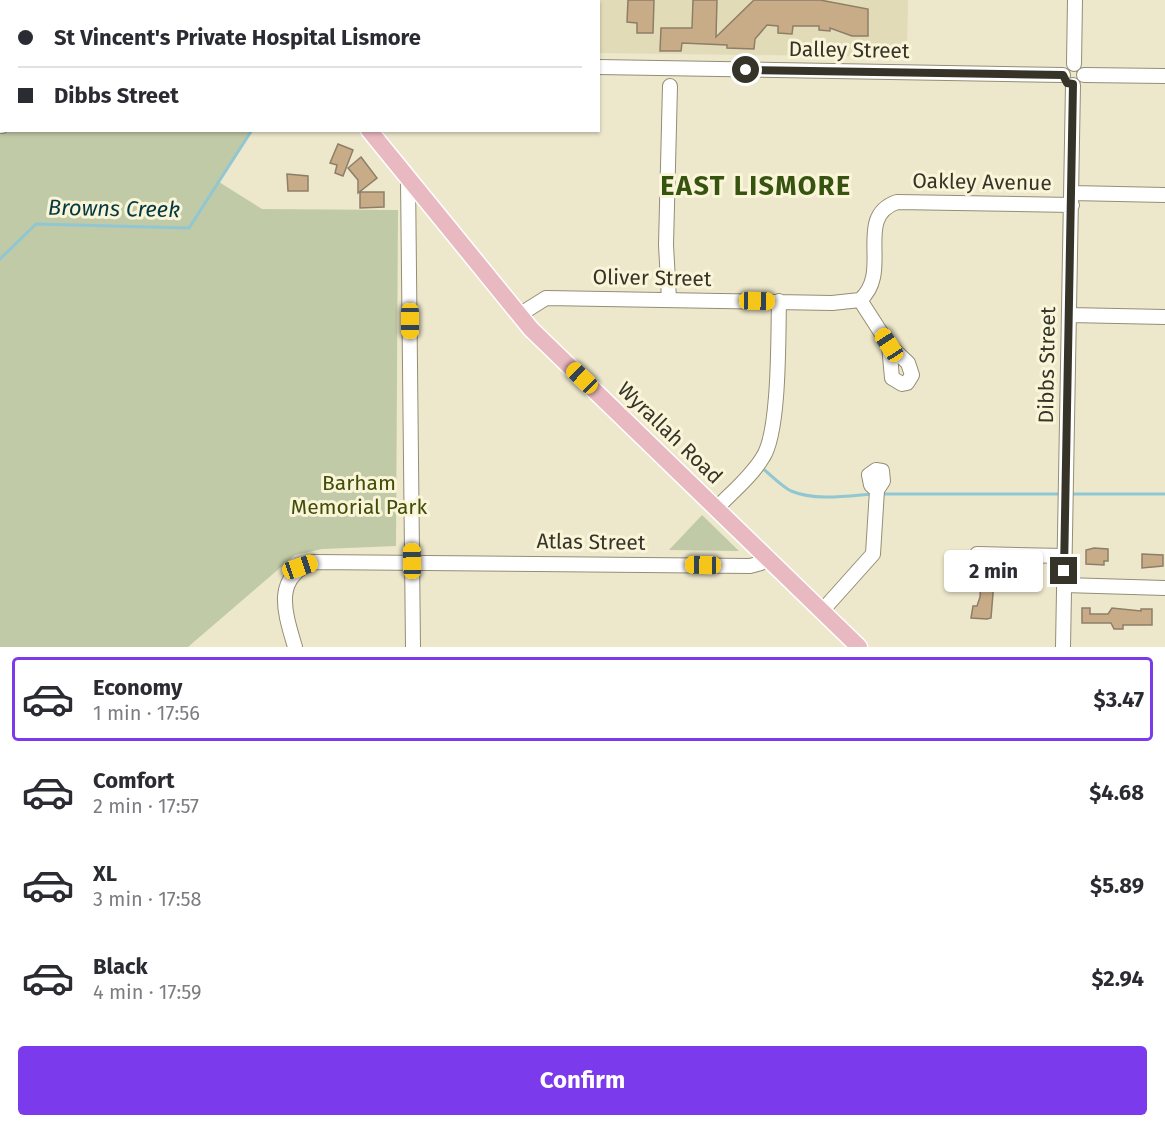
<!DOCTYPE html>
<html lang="en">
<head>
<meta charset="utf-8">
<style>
  body { margin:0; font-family:"Fira Sans",sans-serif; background:#f2f2f3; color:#2b2b33; height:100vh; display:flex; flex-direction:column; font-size:22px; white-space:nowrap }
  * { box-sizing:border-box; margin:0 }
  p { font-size:20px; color:#7c7c81 }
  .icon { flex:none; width:33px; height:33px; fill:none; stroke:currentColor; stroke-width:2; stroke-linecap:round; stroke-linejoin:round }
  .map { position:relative; height:647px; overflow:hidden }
  .sheet { display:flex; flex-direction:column; background:#fff; flex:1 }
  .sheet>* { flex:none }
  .banner { position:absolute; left:0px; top:0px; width:600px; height:132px; box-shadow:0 2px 4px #0004; display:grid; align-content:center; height:132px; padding:0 18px; background:#fff }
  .end { position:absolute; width:27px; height:27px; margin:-14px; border:8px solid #363429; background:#fff; box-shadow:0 0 0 3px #fff }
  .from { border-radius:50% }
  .bubble { position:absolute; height:42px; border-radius:6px; background:#fff; box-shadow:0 2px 4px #0004; font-size:20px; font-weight:700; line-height:42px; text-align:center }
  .car { position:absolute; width:18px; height:36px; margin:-18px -9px; border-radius:8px; box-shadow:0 0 4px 2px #0007; background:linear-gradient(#f5c518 24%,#345 0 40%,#f5c518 0 76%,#345 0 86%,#f5c518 0) }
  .banner b { display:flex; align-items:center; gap:21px; height:57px; font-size:22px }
  .banner b+b { border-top:2px solid #e1e1e2 }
  .banner i { width:15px; height:15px; background:#2b2b33 }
  ul { padding:10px 0 0; list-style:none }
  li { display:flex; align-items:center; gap:18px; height:84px; margin:0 12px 9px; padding:0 6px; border:3px solid transparent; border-radius:6px }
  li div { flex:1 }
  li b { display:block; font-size:22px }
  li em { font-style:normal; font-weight:700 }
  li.active { border-color:#7c3aed }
  li>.icon { width:54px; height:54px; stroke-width:1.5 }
  .cta { display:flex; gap:12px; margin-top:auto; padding:12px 18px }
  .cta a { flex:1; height:69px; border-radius:6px; background:#7c3aed; color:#fff; font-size:24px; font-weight:700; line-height:69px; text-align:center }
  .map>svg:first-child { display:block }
</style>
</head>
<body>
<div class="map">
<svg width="1165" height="647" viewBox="0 0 1165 647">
  <rect width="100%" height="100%" fill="#ede8cc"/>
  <path fill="#e2dbb8" d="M529,0h379l-1,57 -308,-4 -1,-51z"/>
  <path fill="#c0caa6" d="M0,126l2,4 250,1 -33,51 43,27 136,1 -2,336 -74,3 -27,6 -107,92h-188z
    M702,515l37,36 -70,-1z"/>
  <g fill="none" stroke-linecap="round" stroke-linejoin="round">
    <path stroke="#90c7d3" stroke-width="3" d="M333,2l1,-2
      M0,259l36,-35 153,4 63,-98
      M762,468c9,7 19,18 29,23 24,10 56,5 80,3
      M884,494h176
      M1071,494h94"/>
  </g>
  <path fill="#c7ac87" stroke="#8e7e68" stroke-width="1.5" d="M628,0h26l-1,33h-16v-10l-10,-1z
    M693,0h24l-1,37 38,-37h66l48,9v27h-16l-22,-8v3l-11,-1v-4h-26l-1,8 -14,-1v-7l-11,-1 -12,14 -1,10 -27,-1v-3l-45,-2 -1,8h-21l1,-23h31z
    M338,144l15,6 -10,26 -8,-3 2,-8 -7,-2z
    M361,157l16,21 -19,15v-13l-10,-12z
    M287,174l21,2v15h-20z
    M360,192h24v15l-24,1z
    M1094,548l14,1v12h-4v4l-18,-1v-14z
    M1142,554l21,1v11l-21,2z
    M981,581h13l-3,37 -4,1 -16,-1 2,-12h4l3,-9z
    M1082,608h8v6h18l4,-6 29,3v-2h11v16h-29v4h-9l-3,-6h-29z"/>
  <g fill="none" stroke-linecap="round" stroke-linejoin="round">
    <defs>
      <path id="minor" d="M315,0v2
        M406,2v-2
        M0,33h2
        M1074,64l1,-64
        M598,67l465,8
        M1084,75l81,1
        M0,126h2
        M408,178l5,469
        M1072,193l93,2
        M669,299l-3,-54 4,-159
        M860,300c33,-28 -7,-83 37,-98l175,3
        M860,300l29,45 19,18 4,12 -5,8 -5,1 -10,-6 -3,-33
        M519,315l27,-17 286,5 28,-3
        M1069,315l96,2
        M716,509c16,-17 35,-32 47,-52 17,-26 15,-122 16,-156
        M977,554l87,2
        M1064,585l101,3
        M822,611l51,-57 4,-64 6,-9 -1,-10 -6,-1 -7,5 2,10 6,5
        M295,647c-10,-34 -23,-70 19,-85l436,4 11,-3 7,-6
        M1063,647l10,-562"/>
      <path id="major" d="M263,0l2,2
        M369,130l162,199 328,318"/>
    </defs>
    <use href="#minor" stroke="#938e74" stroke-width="16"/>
    <use href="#major" stroke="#fff" stroke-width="19"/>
    <use href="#minor" stroke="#fff" stroke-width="14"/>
    <use href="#major" stroke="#e9b9c1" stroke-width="16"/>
  </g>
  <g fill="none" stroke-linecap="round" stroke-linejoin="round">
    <path stroke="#363429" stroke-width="8" d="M746,70l317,5 4,8 6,1 -9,487"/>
  </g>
  <g text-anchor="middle" stroke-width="6" stroke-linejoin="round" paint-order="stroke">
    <g font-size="21" fill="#363429" stroke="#faf5d9">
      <text transform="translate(849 50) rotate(1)" y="7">Dalley Street</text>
      <text transform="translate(982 182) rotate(1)" y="7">Oakley Avenue</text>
      <text transform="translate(652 278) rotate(1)" y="7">Oliver Street</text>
      <text transform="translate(1047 365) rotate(-89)" y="7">Dibbs Street</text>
      <text transform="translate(670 433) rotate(44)" y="7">Wyrallah Road</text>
      <text transform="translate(591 542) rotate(1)" y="7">Atlas Street</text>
    </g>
    <g font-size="21" fill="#414e08" stroke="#faf5d9">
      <text x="359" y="490">Barham<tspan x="359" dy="24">Memorial Park</tspan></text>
    </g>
    <g font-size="22" font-style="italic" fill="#023942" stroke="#faf5d9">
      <text transform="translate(114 208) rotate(1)" y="8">Browns Creek</text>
    </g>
    <g font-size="27" font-weight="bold" letter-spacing="1.5" fill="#36540f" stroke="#faf5d9">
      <text x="756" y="195">EAST LISMORE</text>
    </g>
  </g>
</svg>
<i class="end from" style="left:746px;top:70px"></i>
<i class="end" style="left:1064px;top:571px"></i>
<div class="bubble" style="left:944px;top:550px;width:99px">2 min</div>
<i class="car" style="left:757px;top:301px;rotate:91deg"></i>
<i class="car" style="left:410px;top:321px;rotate:180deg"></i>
<i class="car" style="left:889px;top:345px;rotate:327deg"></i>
<i class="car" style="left:582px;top:378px;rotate:314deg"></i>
<i class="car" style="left:412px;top:561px;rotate:359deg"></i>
<i class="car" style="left:703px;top:565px;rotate:271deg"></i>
<i class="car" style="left:300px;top:567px;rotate:71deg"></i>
<div class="banner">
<b><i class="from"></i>St Vincent's Private Hospital Lismore</b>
<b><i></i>Dibbs Street</b>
</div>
</div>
<section class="sheet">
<ul>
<li class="active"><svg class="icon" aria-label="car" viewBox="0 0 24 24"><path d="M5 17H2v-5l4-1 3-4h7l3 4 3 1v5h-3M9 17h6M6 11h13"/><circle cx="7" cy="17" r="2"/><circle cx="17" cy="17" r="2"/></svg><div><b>Economy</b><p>1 min · 17:56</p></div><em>$3.47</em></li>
<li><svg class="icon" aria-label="car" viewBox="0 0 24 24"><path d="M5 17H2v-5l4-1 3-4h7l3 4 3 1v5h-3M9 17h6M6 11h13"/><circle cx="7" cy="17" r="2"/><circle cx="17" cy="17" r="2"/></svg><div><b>Comfort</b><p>2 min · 17:57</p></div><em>$4.68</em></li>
<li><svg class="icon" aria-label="car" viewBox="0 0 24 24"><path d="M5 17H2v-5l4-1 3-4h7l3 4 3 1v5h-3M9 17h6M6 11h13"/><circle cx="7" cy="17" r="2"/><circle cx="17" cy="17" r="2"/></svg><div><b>XL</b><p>3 min · 17:58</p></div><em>$5.89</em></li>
<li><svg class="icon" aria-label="car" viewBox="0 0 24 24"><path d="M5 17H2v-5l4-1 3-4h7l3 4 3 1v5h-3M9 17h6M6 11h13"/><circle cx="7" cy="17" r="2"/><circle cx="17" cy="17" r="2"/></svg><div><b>Black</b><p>4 min · 17:59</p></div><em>$2.94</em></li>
</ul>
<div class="cta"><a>Confirm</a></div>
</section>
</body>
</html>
